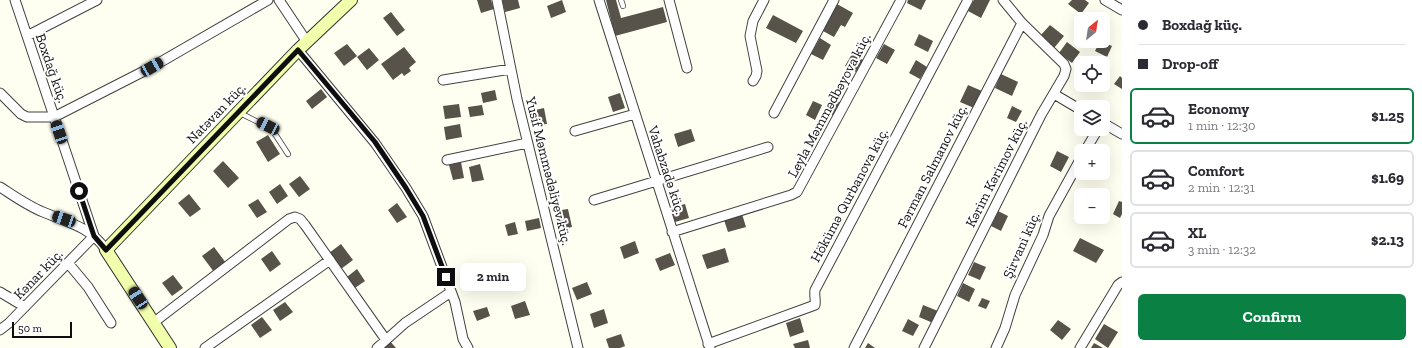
<!DOCTYPE html>
<html lang="en">
<head>
<meta charset="utf-8">
<style>
  body { margin:0; font-family:"Zilla Slab",serif; background:#f7f7f7; color:#2b2b33; height:100vh; display:flex; flex-direction:column; font-size:15px; white-space:nowrap }
  * { box-sizing:border-box; margin:0 }
  p { font-size:13px; color:#7c7c81 }
  .icon { flex:none; width:22px; height:22px; fill:none; stroke:currentColor; stroke-width:2; stroke-linecap:round; stroke-linejoin:round }
  .map { position:relative; flex:1; overflow:hidden }
  .panel { display:flex; flex-direction:column; background:#fff; width:300px }
  .panel>* { flex:none }
  .top-card { display:grid; align-content:center; height:88px; padding:0 16px; background:#fff }
  .needle { width:26px; rotate:30deg }
  .tools { position:absolute; left:1074px; top:12px; display:grid; gap:8px }
  .tools a { display:grid; place-items:center; width:36px; height:36px; border-radius:6px; background:#fff; box-shadow:0 4px 16px #0002; font-size:20px }
  .scale { position:absolute; left:12px; bottom:10px; width:60px; box-sizing:border-box; padding-left:4px; border:2px solid #0e0e0e; border-top:0; font-size:11px; line-height:14px; white-space:nowrap; color:#0e0e0e; -webkit-text-stroke:3px #fff; paint-order:stroke }
  .end { position:absolute; width:18px; height:18px; margin:-9px; border:5px solid #0e0e0e; background:#fff; box-shadow:0 0 0 2px #fff }
  .from { border-radius:50% }
  .bubble { position:absolute; height:28px; border-radius:6px; background:#fff; box-shadow:0 4px 16px #0002; font-size:13px; font-weight:700; line-height:28px; text-align:center }
  .car { position:absolute; width:12px; height:24px; margin:-12px -6px; border-radius:5px; box-shadow:0 0 3px 1px #0007; background:linear-gradient(#222 24%,#8ab4d8 0 40%,#222 0 76%,#8ab4d8 0 86%,#222 0) }
  .top-card b { display:flex; align-items:center; gap:14px; height:38px; font-size:15px }
  .top-card b+b { border-top:1px solid #e1e1e2 }
  .top-card i { width:10px; height:10px; background:#2b2b33 }
  ul { padding:0; list-style:none }
  li { display:flex; align-items:center; gap:12px; height:56px; margin:0 8px 6px; padding:0 8px; border:2px solid #e1e1e2; border-radius:6px }
  li div { flex:1 }
  li b { display:block; font-size:15px }
  li em { font-style:normal; font-weight:700 }
  li.on { border-color:#0b8043 }
  li>.icon { width:36px; height:36px; stroke-width:1.5 }
  .button { display:flex; gap:8px; margin-top:auto; padding:8px 16px }
  .button a { flex:1; height:46px; border-radius:6px; background:#0b8043; color:#fff; font-size:16px; font-weight:700; line-height:46px; text-align:center }
  main { display:flex; flex:1; min-height:0 }
  .map>svg:first-child { display:block }
</style>
</head>
<body>
<main>
<div class="map">
<svg width="1122" height="348" viewBox="0 0 1122 348">
  <rect width="100%" height="100%" fill="#fefff0"/>
  <path fill="#57534b" d="M477,0h14l3,9 -13,4z
    M502,0h16l2,8 -15,4z
    M562,0l4,12 -15,6 -4,-12z
    M606,0h10l5,18 42,-11 4,15 -52,14z
    M908,0h18l-5,10 -14,-7z
    M974,0h16l-9,18 -13,-7z
    M1072,0h13l4,3 -8,11 -13,-10z
    M837,4l16,9 -8,14 -4,-2 -7,12 -11,-6z
    M391,12l14,18 -8,6 -14,-18z
    M773,15l30,16 -7,12 -30,-15z
    M1050,25l14,11 -10,12 -14,-12z
    M919,34l14,7 -5,11 -14,-7z
    M820,38l11,7 -8,15 -12,-6z
    M1100,41l12,5 -5,11 -12,-6z
    M1067,42l13,10 -8,11 -13,-10z
    M347,44l10,12 -13,10 -10,-13z
    M884,44l11,6 -8,14 -11,-6z
    M404,47l12,15 -7,6 2,3 -7,5 -2,-3 -9,7 -12,-16z
    M369,48l10,12 -12,10 -10,-13z
    M852,54l11,6 -7,12 -11,-6z
    M916,60l11,7 -7,12 -11,-6z
    M1001,74l17,8 -6,14 -17,-8z
    M1120,76l2,2v11l-8,-5z
    M968,85l14,6 -8,17 -14,-6z
    M1088,85h9l-6,4z
    M321,89l6,8 -15,12 -6,-8z
    M495,90l2,10 -14,3 -2,-10z
    M620,93l5,15 -12,4 -5,-15z
    M831,97l10,6 -7,13 -10,-6z
    M813,101l9,4 -7,15 -9,-5z
    M459,104l2,13 -16,2 -2,-13z
    M482,105l2,10 -14,2 -2,-10z
    M1012,106l10,5 -6,11 -9,-4z
    M544,108l3,16 -13,2 -3,-15z
    M460,124l2,13 -16,3 -2,-13z
    M691,129l4,12 -17,6 -4,-13z
    M268,135l12,19 -12,8 -12,-20z
    M1092,146l8,5h-10z
    M1057,151l12,6 -8,15 -11,-6z
    M223,161l16,17 -11,10 -15,-17z
    M461,162l3,16 -11,2 -4,-15z
    M480,164l4,16 -12,2 -3,-15z
    M300,176l10,13 -11,8 -10,-13z
    M280,184l8,12 -11,8 -8,-12z
    M189,194l12,15 -11,8 -12,-14z
    M258,199l9,13 -10,6 -9,-13z
    M1119,201l3,1v12l-2,4 -7,-4z
    M397,203l10,14 -10,6 -9,-13z
    M685,204l4,14 -14,4 -4,-14z
    M568,209l4,18 -13,3 -4,-19z
    M998,211l10,5 -7,15 -10,-5z
    M742,214l4,13 -18,5 -4,-12z
    M539,218l2,10 -14,3 -2,-10z
    M515,222l3,12 -10,2 -3,-11z
    M1080,238l24,12 -8,13 -23,-12z
    M635,241l4,12 -15,6 -4,-12z
    M341,244l12,16 -12,9 -12,-16z
    M214,247l12,16 -12,9 -12,-16z
    M725,248l4,14 -22,7 -5,-14z
    M272,251l9,13 -11,8 -9,-13z
    M670,253l5,12 -15,6 -5,-12z
    M974,262l12,5 -6,13 -12,-5z
    M357,269l8,12 -10,7 -8,-11z
    M173,275l10,13 -11,8 -10,-13z
    M587,282l5,12 -15,6 -5,-12z
    M963,283l12,6 -6,13 -12,-6z
    M982,298l8,3 -4,8 -8,-3z
    M525,301l5,14 -15,4 -4,-13z
    M285,302l8,10 -13,9 -7,-11z
    M923,305l15,6 -5,12 -14,-6z
    M487,307l3,9 -13,5 -4,-10z
    M604,309l4,14 -14,5 -4,-14z
    M262,317l10,13 -12,8 -9,-13z
    M800,318l4,14 -14,5 -4,-14z
    M908,319l11,6 -6,11 -11,-5z
    M1058,320l13,9 -9,11 -12,-10z
    M1104,324l14,8 -10,16 -13,-9z
    M621,334l4,12 -5,2h-11l-3,-9z
    M389,340l7,8h-18z
    M808,340l2,8h-15l-2,-4z
    M868,343l7,5h-10z
    M1094,343l9,5h-12z"/>
  <g fill="none" stroke-linecap="round" stroke-linejoin="round">
    <defs>
      <path id="lane" d="M621,0l2,6
        M240,113l28,14 5,4 15,23"/>
      <path id="street" d="M279,0l28,42
        M497,0l20,99 61,249
        M599,0l111,348
        M669,0l18,68
        M1105,0l17,10
        M27,36l70,-36
        M298,50l77,93 31,45 17,28 32,86 8,37 5,9
        M443,80l68,-11
        M753,81l3,-5 1,-5 -7,-35 3,-15 11,-21
        M0,93l21,21 6,3h27l98,-50 116,-67
        M1054,94l27,16
        M774,113l60,-113
        M1103,123l19,11
        M575,131l60,-17
        M1085,151l13,-22
        M447,160l80,-17
        M0,187c14,9 28,19 43,25 24,10 48,15 63,38
        M594,200l174,-53
        M672,232l119,-37 6,-3 104,-192
        M68,263l20,24 23,36
        M0,292l25,15
        M153,323l136,-104 6,-2 5,2 5,6 81,115
        M0,330l9,-7 85,-87 -79,-236
        M708,344l107,-39c1,-5 -1,-10 0,-15l153,-290
        M205,348l125,-88
        M377,348l28,-25 46,-31
        M854,348l168,-325 -19,-23
        M924,348l117,-233 23,-39 2,-7 -2,-5 -42,-41
        M996,348l9,-20 10,-33 28,-60 6,-19 32,-58
        M1080,348l38,-63 4,-3"/>
      <path id="secondary" d="M170,348l-64,-98 192,-200 53,-50"/>
    </defs>
    <use href="#lane" stroke="#414141" stroke-width="6"/>
    <use href="#street" stroke="#414141" stroke-width="11"/>
    <use href="#secondary" stroke="#303030" stroke-width="14"/>
    <use href="#lane" stroke="#fff" stroke-width="4.5"/>
    <use href="#street" stroke="#fff" stroke-width="9"/>
    <use href="#secondary" stroke="#f1feab" stroke-width="12"/>
  </g>
  <g fill="none" stroke-linecap="round" stroke-linejoin="round">
    <path stroke="#0e0e0e" stroke-width="5" d="M79,191l15,45 12,14 192,-200 77,92 31,46 17,28 23,61"/>
  </g>
  <g text-anchor="middle" stroke-width="4" stroke-linejoin="round" paint-order="stroke">
    <g font-size="14" fill="#0e0e0e" stroke="#fff">
      <text transform="translate(52 68) rotate(71)" y="5">Boxdağ küç.</text>
      <text transform="translate(829 105) rotate(-62)" y="5">Leyla Məmmədbəyova küç.</text>
      <text transform="translate(216 113) rotate(-46)" y="5">Natəvan küç.</text>
      <text transform="translate(932 166) rotate(-63)" y="5">Fərman Salmanov küç.</text>
      <text transform="translate(667 170) rotate(72)" y="5">Vahabzadə küç.</text>
      <text transform="translate(549 171) rotate(76)" y="5">Yusif Məmmədəliyev küç.</text>
      <text transform="translate(996 173) rotate(-63)" y="5">Kərim Kərimov küç.</text>
      <text transform="translate(849 195) rotate(-62)" y="5">Hökümə Qurbanova küç.</text>
      <text transform="translate(1021 245) rotate(-66)" y="5">Şirvani küç.</text>
      <text transform="translate(38 274) rotate(-46)" y="5">Kənar küç.</text>
    </g>
  </g>
</svg>
<div class="tools">
<a><svg class="needle" viewBox="-14 -14 28 28"><path d="M0-13l5 13h-10z" fill="#e53935"/><path d="M0 13l5-13h-10z" fill="#7c7c81"/></svg></a>
<a><svg class="icon" aria-label="locate" viewBox="0 0 24 24"><circle cx="12" cy="12" r="6"/><path d="M12 2v4M12 18v4M2 12h4M18 12h4"/></svg></a>
<a><svg class="icon" aria-label="layers" viewBox="0 0 24 24"><path d="M12 4l9 5-9 5-9-5zM3 14l9 5 9-5"/></svg></a>
<a>+</a>
<a>−</a>
</div>
<div class="scale">50 m</div>
<i class="end from" style="left:79px;top:191px"></i>
<i class="end" style="left:446px;top:277px"></i>
<div class="bubble" style="left:460px;top:263px;width:66px">2 min</div>
<i class="car" style="left:152px;top:67px;rotate:60deg"></i>
<i class="car" style="left:268px;top:126px;rotate:296deg"></i>
<i class="car" style="left:59px;top:132px;rotate:341deg"></i>
<i class="car" style="left:64px;top:219px;rotate:289deg"></i>
<i class="car" style="left:138px;top:298px;rotate:327deg"></i>
</div>
<section class="panel">
<div class="top-card">
<b><i class="from"></i>Boxdağ küç.</b>
<b><i></i>Drop-off</b>
</div>
<ul>
<li class="on"><svg class="icon" aria-label="car" viewBox="0 0 24 24"><path d="M5 17H2v-5l4-1 3-4h7l3 4 3 1v5h-3M9 17h6M6 11h13"/><circle cx="7" cy="17" r="2"/><circle cx="17" cy="17" r="2"/></svg><div><b>Economy</b><p>1 min · 12:30</p></div><em>$1.25</em></li>
<li><svg class="icon" aria-label="car" viewBox="0 0 24 24"><path d="M5 17H2v-5l4-1 3-4h7l3 4 3 1v5h-3M9 17h6M6 11h13"/><circle cx="7" cy="17" r="2"/><circle cx="17" cy="17" r="2"/></svg><div><b>Comfort</b><p>2 min · 12:31</p></div><em>$1.69</em></li>
<li><svg class="icon" aria-label="car" viewBox="0 0 24 24"><path d="M5 17H2v-5l4-1 3-4h7l3 4 3 1v5h-3M9 17h6M6 11h13"/><circle cx="7" cy="17" r="2"/><circle cx="17" cy="17" r="2"/></svg><div><b>XL</b><p>3 min · 12:32</p></div><em>$2.13</em></li>
</ul>
<div class="button"><a>Confirm</a></div>
</section>
</main>
</body>
</html>
